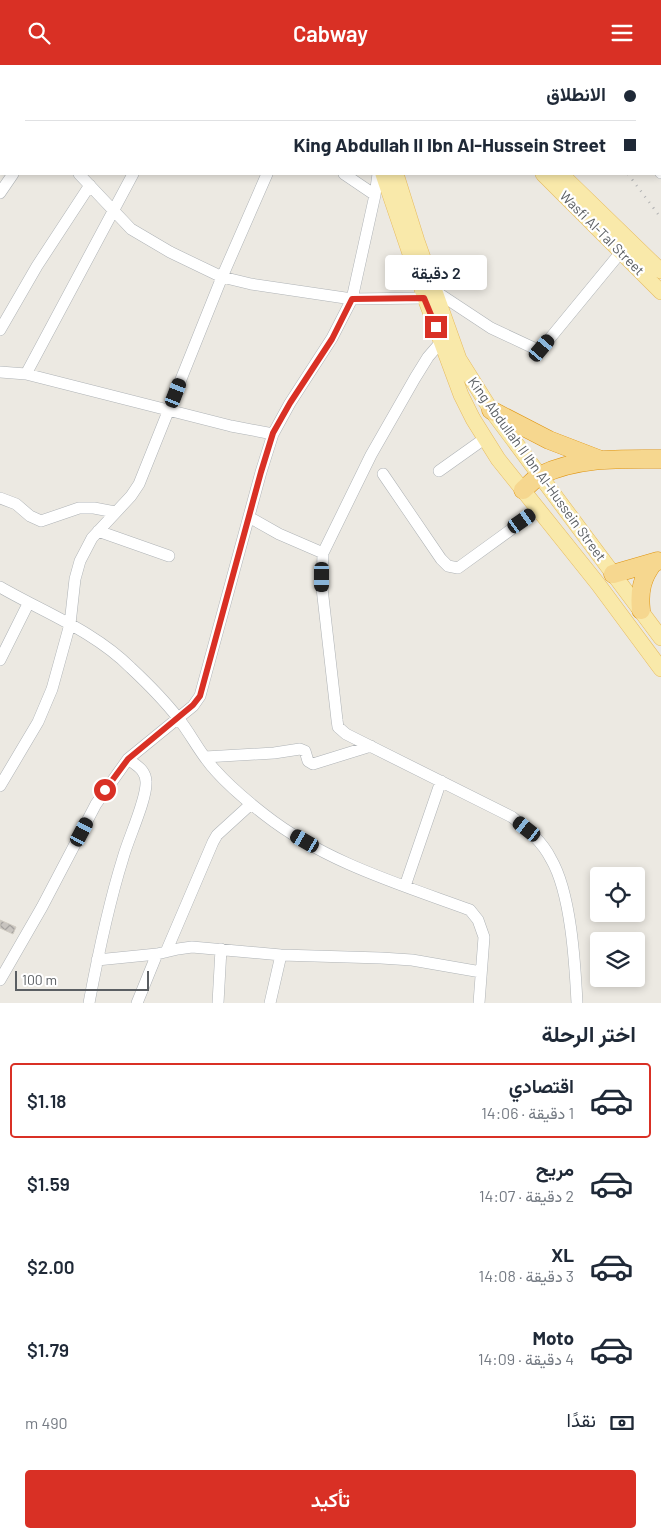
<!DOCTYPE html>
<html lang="ar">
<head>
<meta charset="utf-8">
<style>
  body { margin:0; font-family:Barlow,Vazirmatn,sans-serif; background:#f6f6f7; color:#1f2937; direction:rtl; height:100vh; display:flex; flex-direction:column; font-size:19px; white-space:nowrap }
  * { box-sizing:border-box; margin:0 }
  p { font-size:16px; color:#747a83 }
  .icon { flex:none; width:28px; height:28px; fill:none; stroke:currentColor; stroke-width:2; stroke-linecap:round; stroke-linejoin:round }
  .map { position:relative; height:938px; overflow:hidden; direction:ltr }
  .panel { display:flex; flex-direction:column; background:#fff; flex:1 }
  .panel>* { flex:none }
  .banner { position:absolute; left:0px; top:0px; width:661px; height:110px; box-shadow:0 2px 8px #0003; direction:rtl; display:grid; align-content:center; height:110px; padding:0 25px; background:#fff }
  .fabs { position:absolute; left:590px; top:802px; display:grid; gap:10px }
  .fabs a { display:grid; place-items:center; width:55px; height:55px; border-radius:5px; background:#fff; box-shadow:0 2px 8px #0003; font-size:25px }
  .scale { position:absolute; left:15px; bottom:12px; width:134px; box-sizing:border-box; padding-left:5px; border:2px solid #5a5e62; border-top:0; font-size:14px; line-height:18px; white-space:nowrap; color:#5a5e62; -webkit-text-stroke:4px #fff; paint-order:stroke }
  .end { position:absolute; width:22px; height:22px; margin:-11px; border:6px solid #d93025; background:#fff; box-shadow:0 0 0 2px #fff }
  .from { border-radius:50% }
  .bubble { position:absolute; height:35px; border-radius:5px; background:#fff; box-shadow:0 2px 8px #0003; font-size:16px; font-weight:600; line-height:35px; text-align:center; direction:rtl }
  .car { position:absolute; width:15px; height:30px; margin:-15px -8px; border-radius:6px; box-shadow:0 0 4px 1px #0007; background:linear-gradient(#222 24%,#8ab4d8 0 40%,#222 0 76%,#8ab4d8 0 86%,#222 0) }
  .banner b { display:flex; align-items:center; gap:18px; height:48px; font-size:19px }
  .banner b+b { border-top:1px solid #e0e1e3 }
  .banner i { width:12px; height:12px; background:#1f2937 }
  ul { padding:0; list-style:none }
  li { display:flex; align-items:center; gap:15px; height:75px; margin:0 10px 8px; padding:0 15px; border:2px solid transparent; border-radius:5px }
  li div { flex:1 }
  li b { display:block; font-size:19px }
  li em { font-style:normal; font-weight:600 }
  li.current { border-color:#d93025 }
  li>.icon { width:45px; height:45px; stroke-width:1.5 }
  h2 { padding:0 25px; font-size:22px; line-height:60px }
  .pay { display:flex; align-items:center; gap:12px; height:55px; padding:0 25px; font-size:19px }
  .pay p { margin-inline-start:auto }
  .cta { display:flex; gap:10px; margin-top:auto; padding:10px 25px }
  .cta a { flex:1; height:58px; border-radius:5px; background:#d93025; color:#fff; font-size:20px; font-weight:600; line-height:58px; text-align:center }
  header { display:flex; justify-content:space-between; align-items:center; height:65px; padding:0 25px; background:#d93025; color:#fff; font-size:22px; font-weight:600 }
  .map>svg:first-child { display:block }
</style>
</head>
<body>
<header><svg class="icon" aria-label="menu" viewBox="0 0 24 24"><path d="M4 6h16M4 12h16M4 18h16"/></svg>Cabway<svg class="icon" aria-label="search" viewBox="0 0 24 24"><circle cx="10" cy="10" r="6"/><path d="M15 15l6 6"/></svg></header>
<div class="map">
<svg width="661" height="938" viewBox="0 0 661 938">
  <defs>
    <pattern id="building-cross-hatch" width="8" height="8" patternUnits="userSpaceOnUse" patternTransform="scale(1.25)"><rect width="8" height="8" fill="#c8c4bf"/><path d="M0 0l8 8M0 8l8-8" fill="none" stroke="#a5a29f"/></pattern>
  </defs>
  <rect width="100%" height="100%" fill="#ece9e2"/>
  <path fill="url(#building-cross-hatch)" stroke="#d0cbc1" d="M0,855l16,7 -3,7 -13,-6z"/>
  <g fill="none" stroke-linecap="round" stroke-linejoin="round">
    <defs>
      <path id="minor" d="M178,0l2,1
        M578,0l1,1
        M35,1l1,-1
        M85,1l1,-1
        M193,1v-1
        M311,1v-1
        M0,49l1,-2
        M0,58h1
        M660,107l1,1
        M79,109l52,55 39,23 52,25 29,7 101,15 73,-1
        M344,109l31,21
        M0,128l13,-19
        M435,226l56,37 47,22 4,-2 79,-96
        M0,265l37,-64 53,-81
        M441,277l-13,15 -13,21 -44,77 -48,98 -1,35 15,132 1,7 8,7 166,83c15,12 30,24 39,42 20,34 24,104 26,144
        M0,307l26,2 205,52 42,8
        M26,309l107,-200
        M439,406l45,-32
        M383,409l58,85 7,7 10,2 80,-58
        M0,433l16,6 14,12 11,5 38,-13h15l21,4
        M249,452l30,17 44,19
        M98,466l71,25
        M0,522c45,26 94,44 131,81 16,15 33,32 47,50 13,16 22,36 37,52 15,17 32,31 50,45 60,47 134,69 205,95l8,10 6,17 -5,66
        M0,595l28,-56
        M205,692l69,-4 26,-4 5,2 3,10 5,3 58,-18
        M0,721l38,-64 14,-33 18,-65 5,-45 5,-18 12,-23 39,-42 8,-12 83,-207 45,-103
        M405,821l36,-105
        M166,887l47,-110 4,-7 34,-31
        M97,895l60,-6 21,-5 14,-2 89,8 100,3 31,2 69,12
        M0,915l42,-73 54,-103 32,-45 65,-53 7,-10 61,-224 12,-38 17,-31 42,-65 20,-39 23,-104 3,-21
        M89,938c9,-48 19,-97 34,-145 5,-19 24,-59 23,-76 0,-12 -9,-16 -18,-23
        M137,938l20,-49
        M218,938l3,-54
        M270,938l11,-48"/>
      <path id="major" d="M345,0l1,1
        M364,0l1,1
        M436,0l1,1
        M454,0l2,1
        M376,1v-1
        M383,109l42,124 36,97 12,24 25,40 100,125 63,85
        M396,109l21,67 42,118 32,51 170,228
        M543,109l118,118
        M561,109l100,97"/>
      <path id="highway" d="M491,345l58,30 52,20
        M523,425c6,-5 12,-12 18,-15 37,-18 80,-16 120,-16
        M613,509l45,-13
        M641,545c-2,-19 1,-33 13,-48"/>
    </defs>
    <use href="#minor" stroke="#afb3b6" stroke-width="12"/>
    <use href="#major" stroke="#e7bb5f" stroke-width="16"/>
    <use href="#highway" stroke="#df940f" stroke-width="19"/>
    <use href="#minor" stroke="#fff" stroke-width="11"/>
    <use href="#major" stroke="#f9e9aa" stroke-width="15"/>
    <use href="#highway" stroke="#f6d78f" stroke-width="18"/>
    <path stroke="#b0b1b2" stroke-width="2.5" stroke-dasharray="1 6" stroke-linecap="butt" d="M548,0l1,1
      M628,109l33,44"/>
  </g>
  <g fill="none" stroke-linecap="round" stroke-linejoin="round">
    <path stroke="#d93025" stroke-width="6" d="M105,725l23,-31 65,-54 7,-9 61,-224 12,-39 17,-30 42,-64 20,-40 72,-1 12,29"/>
  </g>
  <g text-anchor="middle" stroke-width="4.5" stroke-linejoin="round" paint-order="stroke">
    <g font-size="14" fill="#5a5e62" stroke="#fff">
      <text transform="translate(602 168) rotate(45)" y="5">Wasfi Al-Tal Street</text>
      <text transform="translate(537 404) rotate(54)" y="5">King Abdullah II Ibn Al-Hussein Street</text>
    </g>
  </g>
</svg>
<div class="fabs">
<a><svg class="icon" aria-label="locate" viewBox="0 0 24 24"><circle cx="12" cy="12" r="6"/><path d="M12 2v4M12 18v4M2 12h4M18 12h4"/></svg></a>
<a><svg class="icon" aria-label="layers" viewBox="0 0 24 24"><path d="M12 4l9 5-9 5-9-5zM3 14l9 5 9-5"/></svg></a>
</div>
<div class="scale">100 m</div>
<i class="end from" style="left:105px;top:725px"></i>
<i class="end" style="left:436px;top:262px"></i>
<div class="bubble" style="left:385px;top:190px;width:102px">2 دقيقة</div>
<i class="car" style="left:542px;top:283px;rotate:40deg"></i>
<i class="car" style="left:176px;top:328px;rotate:21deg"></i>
<i class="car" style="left:522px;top:456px;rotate:55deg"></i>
<i class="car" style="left:322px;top:512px;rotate:180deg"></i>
<i class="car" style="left:527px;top:764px;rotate:308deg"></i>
<i class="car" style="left:82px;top:767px;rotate:28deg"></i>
<i class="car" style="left:305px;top:776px;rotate:300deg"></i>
<div class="banner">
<b><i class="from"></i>الانطلاق</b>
<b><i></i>King Abdullah II Ibn Al-Hussein Street</b>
</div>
</div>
<section class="panel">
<h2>اختر الرحلة</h2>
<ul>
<li class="current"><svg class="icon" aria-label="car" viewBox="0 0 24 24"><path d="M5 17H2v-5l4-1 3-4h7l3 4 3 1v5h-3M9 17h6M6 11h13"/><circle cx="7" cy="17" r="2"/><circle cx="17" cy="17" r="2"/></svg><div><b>اقتصادي</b><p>1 دقيقة · 14:06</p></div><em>$1.18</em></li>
<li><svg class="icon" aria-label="car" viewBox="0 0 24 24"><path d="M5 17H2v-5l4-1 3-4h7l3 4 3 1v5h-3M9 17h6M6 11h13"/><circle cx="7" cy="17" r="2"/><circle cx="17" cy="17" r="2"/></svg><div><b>مريح</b><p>2 دقيقة · 14:07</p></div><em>$1.59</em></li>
<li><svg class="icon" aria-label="car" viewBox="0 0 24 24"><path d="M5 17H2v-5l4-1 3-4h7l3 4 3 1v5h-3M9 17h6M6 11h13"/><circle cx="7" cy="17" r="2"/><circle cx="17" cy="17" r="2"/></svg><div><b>XL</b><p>3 دقيقة · 14:08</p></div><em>$2.00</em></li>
<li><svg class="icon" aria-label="car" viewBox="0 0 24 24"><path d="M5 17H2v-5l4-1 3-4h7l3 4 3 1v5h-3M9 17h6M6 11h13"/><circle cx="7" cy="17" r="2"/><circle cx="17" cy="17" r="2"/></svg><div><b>Moto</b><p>4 دقيقة · 14:09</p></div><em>$1.79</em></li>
</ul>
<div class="pay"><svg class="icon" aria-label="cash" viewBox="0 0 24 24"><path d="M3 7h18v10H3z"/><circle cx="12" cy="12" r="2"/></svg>نقدًا<p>490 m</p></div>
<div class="cta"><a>تأكيد</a></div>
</section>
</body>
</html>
